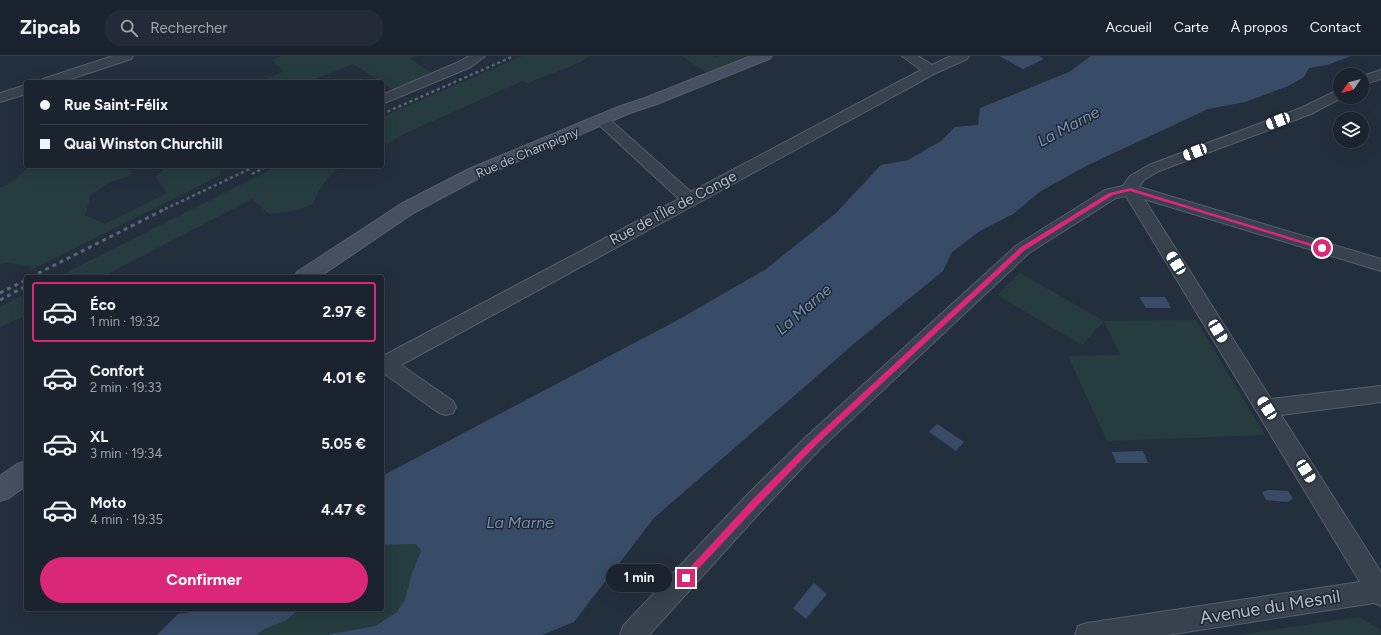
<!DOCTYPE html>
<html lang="fr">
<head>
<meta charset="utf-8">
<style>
  body { margin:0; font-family:Figtree,sans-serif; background:#242b36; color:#f1f3f6; height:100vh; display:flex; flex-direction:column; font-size:15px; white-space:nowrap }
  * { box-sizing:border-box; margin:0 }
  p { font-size:13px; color:#a0a4aa }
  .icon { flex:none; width:22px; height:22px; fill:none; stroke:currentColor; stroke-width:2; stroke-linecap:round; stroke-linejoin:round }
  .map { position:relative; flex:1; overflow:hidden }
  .side { position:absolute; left:24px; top:219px; width:360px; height:336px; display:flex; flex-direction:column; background:#1b232e; border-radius:4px; box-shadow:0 4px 16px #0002,0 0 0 1px #39404a }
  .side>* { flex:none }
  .top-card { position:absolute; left:24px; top:24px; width:360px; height:88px; border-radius:4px; box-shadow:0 4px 16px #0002,0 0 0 1px #39404a; display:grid; align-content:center; height:88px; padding:0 16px; background:#1b232e }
  .needle { width:26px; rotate:235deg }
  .buttons { position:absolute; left:1333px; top:12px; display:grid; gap:8px }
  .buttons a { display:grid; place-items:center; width:36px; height:36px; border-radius:50%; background:#1b232e; box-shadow:0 4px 16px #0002,0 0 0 1px #39404a; font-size:20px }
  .end { position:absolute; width:18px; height:18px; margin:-9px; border:5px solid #db2777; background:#fff; box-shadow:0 0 0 2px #fff }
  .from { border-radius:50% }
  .bubble { position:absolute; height:28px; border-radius:14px; background:#1b232e; box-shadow:0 4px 16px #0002,0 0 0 1px #39404a; font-size:13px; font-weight:700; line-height:28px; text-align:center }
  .car { position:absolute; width:12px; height:24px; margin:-12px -6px; border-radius:5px; box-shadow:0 0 3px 1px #0007; background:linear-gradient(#fff 24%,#345 0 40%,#fff 0 76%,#345 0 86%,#fff 0) }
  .top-card b { display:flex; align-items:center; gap:14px; height:38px; font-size:15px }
  .top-card b+b { border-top:1px solid #39404a }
  .top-card i { width:10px; height:10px; background:#f1f3f6 }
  ul { padding:7px 0 0; list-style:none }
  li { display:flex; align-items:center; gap:12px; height:60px; margin:0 8px 6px; padding:0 8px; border:2px solid transparent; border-radius:4px }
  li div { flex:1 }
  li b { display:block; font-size:15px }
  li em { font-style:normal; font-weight:700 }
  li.on { border-color:#db2777 }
  li>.icon { width:36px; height:36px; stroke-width:1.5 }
  .cta { display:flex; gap:8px; margin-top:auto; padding:8px 16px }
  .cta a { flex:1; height:46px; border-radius:24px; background:#db2777; color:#fff; font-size:16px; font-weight:700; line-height:46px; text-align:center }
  header { display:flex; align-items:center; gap:24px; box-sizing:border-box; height:56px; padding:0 20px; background:#1b232e; border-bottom:1px solid #39404a }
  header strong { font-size:19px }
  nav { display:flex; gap:22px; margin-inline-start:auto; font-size:14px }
  .search { width:280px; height:36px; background:#242b36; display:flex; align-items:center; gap:10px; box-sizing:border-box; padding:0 14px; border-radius:22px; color:#a0a4aa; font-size:15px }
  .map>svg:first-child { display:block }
</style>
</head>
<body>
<header>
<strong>Zipcab</strong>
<div class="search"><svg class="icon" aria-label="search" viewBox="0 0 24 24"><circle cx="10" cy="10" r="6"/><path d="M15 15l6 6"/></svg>Rechercher</div>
<nav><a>Accueil</a><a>Carte</a><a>À propos</a><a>Contact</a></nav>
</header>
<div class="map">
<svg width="1381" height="579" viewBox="0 0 1381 579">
  <rect width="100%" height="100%" fill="#242f3e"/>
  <path fill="#263c3f" d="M282,0h135l-7,3 30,19 -39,17 -48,-31 -40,16 2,2h-54l23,-11 -12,-11z
    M522,0h67l-8,6 -53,21 -6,-2 -118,53 -22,13v-30z
    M682,0h30l3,2 6,-2h24l-38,17z
    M31,110h91l10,6 -2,4 -20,6 -19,13 -6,20 20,9 62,-31 -11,-16 10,-11h57l-4,2 2,7 -192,96 1,-4 -23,-4 -7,1v-77l7,-2z
    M278,110h64c-17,13 -21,19 -29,38l-19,7 -25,3 -17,-15 -150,78h-45z
    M1020,217l84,48 92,-1 69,115 -158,6 -39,-85 52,-1 -16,-34 -22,24 -85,-50z
    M26,237v22l-26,12v-20z
    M416,488l5,7 -9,21 -7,27 -8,13 -22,14 -45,8 -1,1h-72l6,-5 24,-10 12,-11h83v-64z
    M1359,561l20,12 2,6h-142z"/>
  <path fill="#394c67" d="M999,0h40l5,3 -21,10z
    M1091,0h260l-24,9 -18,3 -5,9 -16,9 -43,16 -37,7 -122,57 -45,25 -28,23 -33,17 -28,21 -9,19 -87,71 -202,176 -80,104 -32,13h-213l1,-1 45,-8 22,-14 8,-13 7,-27 9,-21 -5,-7 -34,1v-69l294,-155 90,-52 69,-55 46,-49 27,-5 33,-19 14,-14 23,-2 2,-17 89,-36z
    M1139,241h26l6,11h-25z
    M937,368l27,18 -8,9 -27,-19z
    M1143,395l5,12h-32l-4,-11z
    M1268,434l20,1 5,8 -6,3 -21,-2 -4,-8z
    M814,527l13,11 -21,25 -13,-11z
    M206,553h93l-12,11 -24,10 -6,5h-100l21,-21z"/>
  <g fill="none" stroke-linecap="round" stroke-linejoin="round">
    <defs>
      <path id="street" d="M113,0h20l-2,3 -70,23h-20l2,-3z
        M469,0h16l-14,11 -89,37v-9l79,-34z
        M902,0h16l14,9 19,-9h18l-2,3 -31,14 -535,292 52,36 3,6 -3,6 -7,2 -7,-2 -57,-41v-18l3,1 294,-156 -82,-76 -2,-3 2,-3 5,-1 5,1 84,75 230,-122z
        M1381,14v9l-19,6v-9z
        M26,29v9l-26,8v-9z
        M1340,33v8h3l-32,17 -152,57 -15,9 -5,7 242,72v12l-237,-72 127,200 110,-13v16l-100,13 100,157v34l-7,-3 -207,32h-92l3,-9 9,-3 273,-41 -234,-386 -10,2 -87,55 -209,196 -56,59 -115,127h-29l3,-9 125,-132 58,-57 211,-192 88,-55 18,-4 7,-10 19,-11 152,-57z"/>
      <path id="secondary" d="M751,0h21l-3,3 -112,45 -27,9 -149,64 -66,35 -96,65h-25l3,-5 104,-68 68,-35 149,-62 27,-9z
        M26,405v25l-17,12 -9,3v-25l17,-12z"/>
    </defs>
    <use href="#street" stroke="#565f6c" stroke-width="2"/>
    <use href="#secondary" stroke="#565f6c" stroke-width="2"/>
    <use href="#street" fill="#38414e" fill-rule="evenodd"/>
    <use href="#secondary" fill="#465061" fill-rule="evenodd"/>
    <path stroke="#5a6575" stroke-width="2.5" stroke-dasharray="3 3" stroke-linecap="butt" d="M382,58l132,-58
      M252,118l16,-8
      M165,153l91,-43"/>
    <path stroke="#5a6575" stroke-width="3" stroke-dasharray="4 4" stroke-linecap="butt" d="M31,221l136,-69
      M0,237l26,-13
      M0,244l26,-14"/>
  </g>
  <path fill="#db2777" d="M1130,132l195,60 -5,1 -190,-58 -17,4 -88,55 -209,195 -57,59 -71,76h-5v-5l70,-76 58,-58 210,-194 88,-54z"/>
  <g text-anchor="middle" stroke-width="3" stroke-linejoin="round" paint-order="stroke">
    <g font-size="13" fill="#b4bcc9" stroke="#1d2633">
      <text transform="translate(527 96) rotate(-23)" y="5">Rue de Champigny</text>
    </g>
    <g font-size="15" fill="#b4bcc9" stroke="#1d2633">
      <text transform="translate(673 152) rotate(-28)" y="5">Rue de l'Île de Conge</text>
    </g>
    <g font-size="16" font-style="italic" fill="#7c92b1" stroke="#1d2633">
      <text transform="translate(1068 70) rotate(-28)" y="6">La Marne</text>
      <text transform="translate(803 253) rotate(-41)" y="6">La Marne</text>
      <text x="520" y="472">La Marne</text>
    </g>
    <g font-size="18" fill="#b4bcc9" stroke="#1d2633">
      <text transform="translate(1270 551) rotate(-9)" y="6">Avenue du Mesnil</text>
    </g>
  </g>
</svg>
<div class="buttons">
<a><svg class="needle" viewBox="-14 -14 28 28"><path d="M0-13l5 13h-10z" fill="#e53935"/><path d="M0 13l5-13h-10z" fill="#a0a4aa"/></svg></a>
<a><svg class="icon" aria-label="layers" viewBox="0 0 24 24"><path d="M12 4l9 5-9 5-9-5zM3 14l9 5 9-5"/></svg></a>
</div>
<i class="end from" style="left:1322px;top:192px"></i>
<i class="end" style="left:686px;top:522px"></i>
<div class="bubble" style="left:606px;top:508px;width:66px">1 min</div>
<i class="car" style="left:1278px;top:65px;rotate:249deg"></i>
<i class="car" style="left:1195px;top:96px;rotate:249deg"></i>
<i class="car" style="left:1176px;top:207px;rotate:328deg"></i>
<i class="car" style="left:1218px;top:275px;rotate:148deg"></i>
<i class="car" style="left:1267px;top:352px;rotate:328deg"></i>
<i class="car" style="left:1306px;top:415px;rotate:148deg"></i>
<div class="top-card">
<b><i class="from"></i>Rue Saint-Félix</b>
<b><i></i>Quai Winston Churchill</b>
</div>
<section class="side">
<ul>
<li class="on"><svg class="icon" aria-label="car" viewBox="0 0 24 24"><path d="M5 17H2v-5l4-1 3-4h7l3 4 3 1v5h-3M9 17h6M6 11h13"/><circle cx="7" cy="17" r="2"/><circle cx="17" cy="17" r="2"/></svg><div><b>Éco</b><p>1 min · 19:32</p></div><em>2.97 €</em></li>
<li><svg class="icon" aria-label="car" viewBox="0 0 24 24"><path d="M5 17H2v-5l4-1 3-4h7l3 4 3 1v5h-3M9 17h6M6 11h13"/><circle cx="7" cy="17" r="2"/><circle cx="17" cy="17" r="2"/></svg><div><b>Confort</b><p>2 min · 19:33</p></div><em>4.01 €</em></li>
<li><svg class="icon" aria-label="car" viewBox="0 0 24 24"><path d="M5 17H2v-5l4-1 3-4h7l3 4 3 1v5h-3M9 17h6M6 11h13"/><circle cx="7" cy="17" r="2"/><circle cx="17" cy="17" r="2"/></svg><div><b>XL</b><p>3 min · 19:34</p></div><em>5.05 €</em></li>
<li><svg class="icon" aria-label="car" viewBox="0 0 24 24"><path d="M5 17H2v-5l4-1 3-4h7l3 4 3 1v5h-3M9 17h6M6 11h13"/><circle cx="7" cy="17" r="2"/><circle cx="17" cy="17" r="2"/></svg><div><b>Moto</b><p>4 min · 19:35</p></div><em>4.47 €</em></li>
</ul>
<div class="cta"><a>Confirmer</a></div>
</section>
</div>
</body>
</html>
